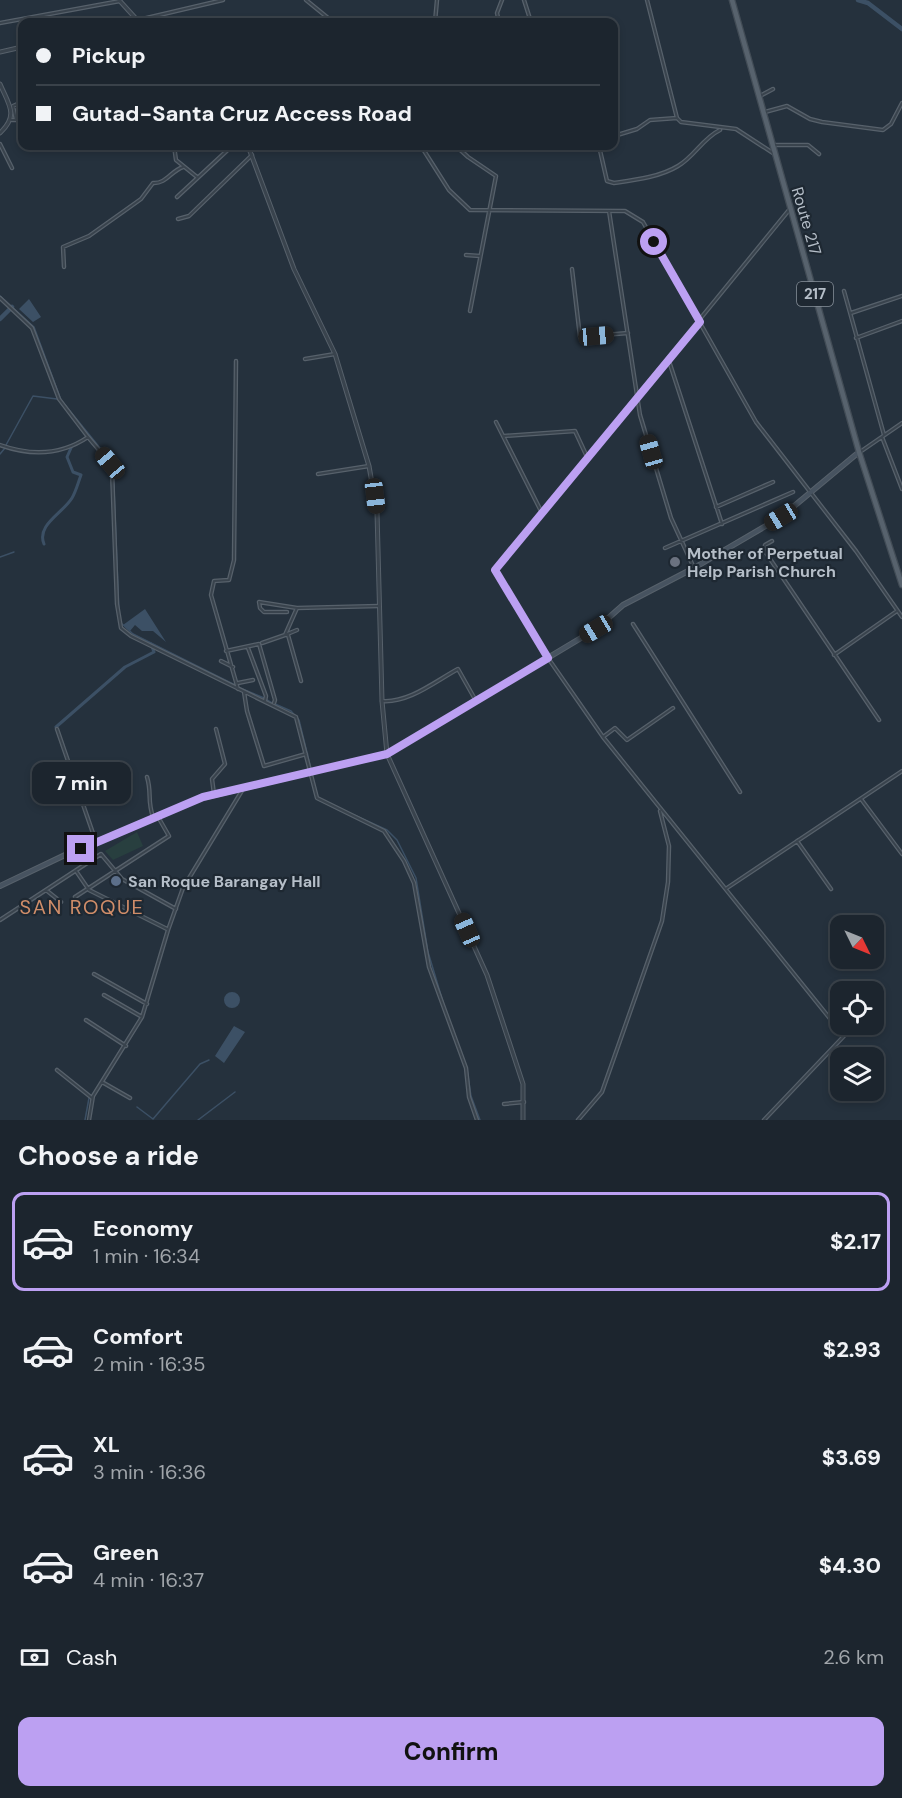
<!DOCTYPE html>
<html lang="en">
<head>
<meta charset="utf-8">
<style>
  body { margin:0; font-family:"DM Sans",sans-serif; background:#29313a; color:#f1f3f6; height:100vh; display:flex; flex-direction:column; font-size:22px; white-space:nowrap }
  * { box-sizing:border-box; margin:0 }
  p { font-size:20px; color:#a0a5aa }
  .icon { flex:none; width:33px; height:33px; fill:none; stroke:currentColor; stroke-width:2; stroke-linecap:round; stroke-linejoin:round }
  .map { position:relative; height:1120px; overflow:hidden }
  .sheet { display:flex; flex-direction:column; background:#1c252e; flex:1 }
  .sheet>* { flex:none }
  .hud { position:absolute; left:18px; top:18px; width:600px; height:132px; border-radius:12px; box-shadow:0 3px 9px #0003,0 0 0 2px #3a424a; display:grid; align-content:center; height:132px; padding:0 18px; background:#1c252e }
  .needle { width:39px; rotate:133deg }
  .tools { position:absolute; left:830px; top:915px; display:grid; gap:12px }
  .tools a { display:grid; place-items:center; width:54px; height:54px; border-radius:12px; background:#1c252e; box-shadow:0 3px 9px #0003,0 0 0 2px #3a424a; font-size:30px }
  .end { position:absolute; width:27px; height:27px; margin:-14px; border:8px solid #bca0f2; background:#111; box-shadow:0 0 0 3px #111 }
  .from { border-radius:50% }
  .bubble { position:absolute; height:42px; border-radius:12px; background:#1c252e; box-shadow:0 3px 9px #0003,0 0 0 2px #3a424a; font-size:20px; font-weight:800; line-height:42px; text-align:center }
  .car { position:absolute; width:18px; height:36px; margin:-18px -9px; border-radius:8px; box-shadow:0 0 4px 2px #0007; background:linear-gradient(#222 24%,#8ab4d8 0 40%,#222 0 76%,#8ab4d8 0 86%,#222 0) }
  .hud b { display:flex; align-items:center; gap:21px; height:57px; font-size:22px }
  .hud b+b { border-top:2px solid #3a424a }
  .hud i { width:15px; height:15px; background:#f1f3f6 }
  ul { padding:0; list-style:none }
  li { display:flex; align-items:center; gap:18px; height:99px; margin:0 12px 9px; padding:0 6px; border:3px solid transparent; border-radius:12px }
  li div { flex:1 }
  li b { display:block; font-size:22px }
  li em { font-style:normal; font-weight:800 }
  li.on { border-color:#bca0f2 }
  li>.icon { width:54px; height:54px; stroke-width:1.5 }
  h2 { padding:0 18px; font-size:27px; line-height:72px }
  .pay { display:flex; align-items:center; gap:15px; height:66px; padding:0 18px; font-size:22px }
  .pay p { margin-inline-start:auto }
  .primary-button { display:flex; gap:12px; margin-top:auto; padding:12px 18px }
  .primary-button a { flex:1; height:69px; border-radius:12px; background:#bca0f2; color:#111; font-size:24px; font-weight:800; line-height:69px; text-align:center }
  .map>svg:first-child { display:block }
</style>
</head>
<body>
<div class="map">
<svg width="902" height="1120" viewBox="0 0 902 1120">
  <rect width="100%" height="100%" fill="#25313d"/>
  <path fill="#283f3f" d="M137,832l6,14 -30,14 -8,-9z"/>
  <path fill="#3c5065" d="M29,299l12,18 -8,5 -14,-13z
    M145,609l21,33 -13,-11h-11l-7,-6 -5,6 -7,-6z
    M224 1000a8 8 0 1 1 16 0a8 8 0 1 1-16 0Z
    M234,1026l11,6 -21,31 -9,-7z"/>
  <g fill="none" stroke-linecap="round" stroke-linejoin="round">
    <path stroke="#3c5065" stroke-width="1.5" d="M0,296l34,31 27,73 52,64 6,148
      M6,445l27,-49 24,3
      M0,454l5,-6
      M0,557l14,-5
      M121,623l12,11 104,52
      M240,688l24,10
      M267,700l5,3
      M275,704l16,7 8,9 12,49
      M354,815l33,15 10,10 19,38 12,74 15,50
      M467,1069l4,27 9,24
      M137,1107l16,12
      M153,1119l47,-55 9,-4
      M85,1120l4,-22
      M198,1120l37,-28"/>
    <path stroke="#3c5065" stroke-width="3" d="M44,544c-8,-19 19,-31 28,-46 4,-7 6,-15 9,-23l-8,-3 -6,-15 4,-9
      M56,727l69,-60 29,-15 -3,-8"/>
    <path stroke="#3c5065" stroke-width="4.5" d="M858,0l10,3 34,26
      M0,319l12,-12"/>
    <defs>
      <path id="minor" d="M306,0l27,22
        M524,0l7,22
        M647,0l30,118 4,4 55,7 40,26
        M138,20l85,-20
        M435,22l2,-22
        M499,22l-2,-9 5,-13
        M0,23l120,-22
        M760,96l13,-7
        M765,112l22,-6 23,13 12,3 61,8 8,-6 11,-21
        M11,120h5l-3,-14 9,-4
        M614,136l23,-7 13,-9 27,-2
        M0,144l12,24
        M775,145h33l11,9
        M174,146l2,14 21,17
        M421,146l28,44 21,20 155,1 18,11 113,200 100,129 46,66
        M456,146l12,11 28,19 -26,135
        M599,146l8,35 7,2c21,-3 46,-6 64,-17 16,-9 25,-28 42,-36
        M177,197l55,-51
        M609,211l31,204 31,103 23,50
        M178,219l11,-3 63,-61
        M466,255l14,1
        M64,267l-1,-20 26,-11 38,-27 14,-10 12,-16c13,1 18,-12 30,-16
        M572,269l8,68 48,-4
        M844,291l40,144
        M0,298l32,30 27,71 29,38
        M851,313l51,-17
        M856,338l46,-17
        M305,359l30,-5
        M236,361l-2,199 -5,20 -15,1 -3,14 27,94
        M669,361l53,163
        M496,422l46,91
        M504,436l71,-5 13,28
        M882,437l20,52
        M0,445c31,11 60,11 88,-8l22,26 2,7 5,134 4,24 10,8 165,81 21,81 67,33 20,30 10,22 15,84 37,101 3,29 8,23
        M860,452l42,-29
        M318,474l51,-8
        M716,507l57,-25
        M772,541l-7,4 -1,5 115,170
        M665,548l128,-56
        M287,612h-23l-4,-4 -1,-6 38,6 82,-2
        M633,624l107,168
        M297,630l-12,5h3l13,46
        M262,643l23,-8 12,-27
        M248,648l18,48 -1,5
        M226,651l33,-7 16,56 -1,3
        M834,655l63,-44
        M221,661l12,6
        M238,683l15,-3
        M244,692l3,19 17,55 42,-12
        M382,701c27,2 52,-19 76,-32l18,32
        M57,729l39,113
        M603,737l12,-9 12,12 46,-32
        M147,777c5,16 0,23 6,40
        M214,794l-2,-15 13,-15 -9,-35
        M861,799l41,55
        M797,841l34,48
        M76,871l13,19 78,39
        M727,888l175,-117
        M46,890l15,12
        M75,897l94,-61 -12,-21
        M0,920l101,-66 21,25 54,30
        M94,974l53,30
        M104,995l38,22
        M86,1020l40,26
        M57,1070l35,28
        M102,1082l28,16
        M504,1104l20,-2
        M89,1120l4,-24 49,-79 26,-87 15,-42 60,-99
        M578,1120l24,-28 60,-171 6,-39 1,-36 -9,-35
        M764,1120l80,-84 -241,-299 -55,-79 -53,-88 294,-360"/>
      <path id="tertiary" d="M119,0l20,22
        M0,52l22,-5
        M0,84c9,21 19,31 0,49
        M248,146l46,123 41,85 34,112 8,46 5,189 5,53 100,221 36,109v36"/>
      <path id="secondary" d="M0,886l65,-31 133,-56 189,-45 209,-125 27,-24 71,-37 87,-51 78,-65"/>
      <path id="primary" d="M732,0l127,452 43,133"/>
    </defs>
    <use href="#minor" stroke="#57616b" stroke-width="4.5"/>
    <use href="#tertiary" stroke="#57616b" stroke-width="5"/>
    <use href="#secondary" stroke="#57616b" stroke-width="6"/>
    <use href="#primary" stroke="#424c56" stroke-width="7"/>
    <use href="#minor" stroke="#39434d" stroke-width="2"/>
    <use href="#tertiary" stroke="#39434d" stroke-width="3"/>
    <use href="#secondary" stroke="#475360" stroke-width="4"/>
    <use href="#primary" stroke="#57626d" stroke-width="4.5"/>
  </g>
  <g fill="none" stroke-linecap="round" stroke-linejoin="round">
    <path stroke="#bca0f2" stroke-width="8" d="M81,849l122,-52 184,-43 161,-96 -53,-88 205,-248 -46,-80"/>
  </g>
  <circle fill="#6b7280" stroke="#1e2832" stroke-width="2" cx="675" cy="562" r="6"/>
  <circle fill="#5c6f8a" stroke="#1e2832" stroke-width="2" cx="116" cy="881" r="6"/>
  <g text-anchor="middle" stroke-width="4.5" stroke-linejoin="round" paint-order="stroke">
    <rect fill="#1e2832" stroke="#88919b" stroke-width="1.5" x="797" y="282" width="36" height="24" rx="4.5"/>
    <g font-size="15" font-weight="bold" fill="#b5bec8">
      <text x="815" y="299">217</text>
    </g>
    <g font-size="16" fill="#b5bec8" stroke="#1e2832">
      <text transform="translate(807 221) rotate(74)" y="6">Route 217</text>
    </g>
    <g font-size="16" font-weight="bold" fill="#b5bec8" stroke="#1e2832" text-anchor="start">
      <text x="687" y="559">Mother of Perpetual<tspan x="687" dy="18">Help Parish Church</tspan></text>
      <text x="128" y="887">San Roque Barangay Hall</text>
    </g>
    <g font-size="20" letter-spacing="1.5" fill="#d08d69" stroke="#1e2832">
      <text x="82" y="914">SAN ROQUE</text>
    </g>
  </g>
</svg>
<div class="tools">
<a><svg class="needle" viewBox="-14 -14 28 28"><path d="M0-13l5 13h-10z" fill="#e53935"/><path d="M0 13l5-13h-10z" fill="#a0a5aa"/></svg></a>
<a><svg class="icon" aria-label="locate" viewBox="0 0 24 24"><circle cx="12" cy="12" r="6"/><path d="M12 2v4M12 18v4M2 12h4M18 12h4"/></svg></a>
<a><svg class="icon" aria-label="layers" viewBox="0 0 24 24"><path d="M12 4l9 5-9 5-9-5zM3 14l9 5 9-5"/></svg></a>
</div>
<i class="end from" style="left:654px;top:242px"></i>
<i class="end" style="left:81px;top:849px"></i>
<div class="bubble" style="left:32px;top:762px;width:99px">7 min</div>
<i class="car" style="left:596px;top:336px;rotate:85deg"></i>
<i class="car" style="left:651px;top:452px;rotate:344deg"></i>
<i class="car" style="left:110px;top:463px;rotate:320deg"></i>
<i class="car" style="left:375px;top:496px;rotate:173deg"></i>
<i class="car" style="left:781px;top:517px;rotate:239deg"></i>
<i class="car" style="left:596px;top:629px;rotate:239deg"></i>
<i class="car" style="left:467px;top:930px;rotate:336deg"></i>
<div class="hud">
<b><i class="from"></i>Pickup</b>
<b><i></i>Gutad-Santa Cruz Access Road</b>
</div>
</div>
<section class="sheet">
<h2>Choose a ride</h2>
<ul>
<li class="on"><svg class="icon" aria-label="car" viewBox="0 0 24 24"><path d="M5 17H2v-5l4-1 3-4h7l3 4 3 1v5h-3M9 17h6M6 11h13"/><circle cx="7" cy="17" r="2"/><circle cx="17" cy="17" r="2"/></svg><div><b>Economy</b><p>1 min · 16:34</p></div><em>$2.17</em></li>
<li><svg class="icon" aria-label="car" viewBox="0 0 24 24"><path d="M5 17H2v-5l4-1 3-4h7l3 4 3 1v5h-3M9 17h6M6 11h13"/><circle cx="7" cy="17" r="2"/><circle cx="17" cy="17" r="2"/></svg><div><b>Comfort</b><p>2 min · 16:35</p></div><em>$2.93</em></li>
<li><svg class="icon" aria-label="car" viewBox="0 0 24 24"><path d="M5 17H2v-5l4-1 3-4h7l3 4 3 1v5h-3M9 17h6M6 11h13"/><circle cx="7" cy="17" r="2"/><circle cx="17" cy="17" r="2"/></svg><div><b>XL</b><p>3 min · 16:36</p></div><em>$3.69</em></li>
<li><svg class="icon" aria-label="car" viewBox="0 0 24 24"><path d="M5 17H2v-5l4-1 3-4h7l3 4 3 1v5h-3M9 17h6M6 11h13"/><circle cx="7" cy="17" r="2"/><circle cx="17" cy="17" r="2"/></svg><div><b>Green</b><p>4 min · 16:37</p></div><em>$4.30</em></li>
</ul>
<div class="pay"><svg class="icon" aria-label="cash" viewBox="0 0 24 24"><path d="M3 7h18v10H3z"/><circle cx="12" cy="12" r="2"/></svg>Cash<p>2.6 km</p></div>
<div class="primary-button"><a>Confirm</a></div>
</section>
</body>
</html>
